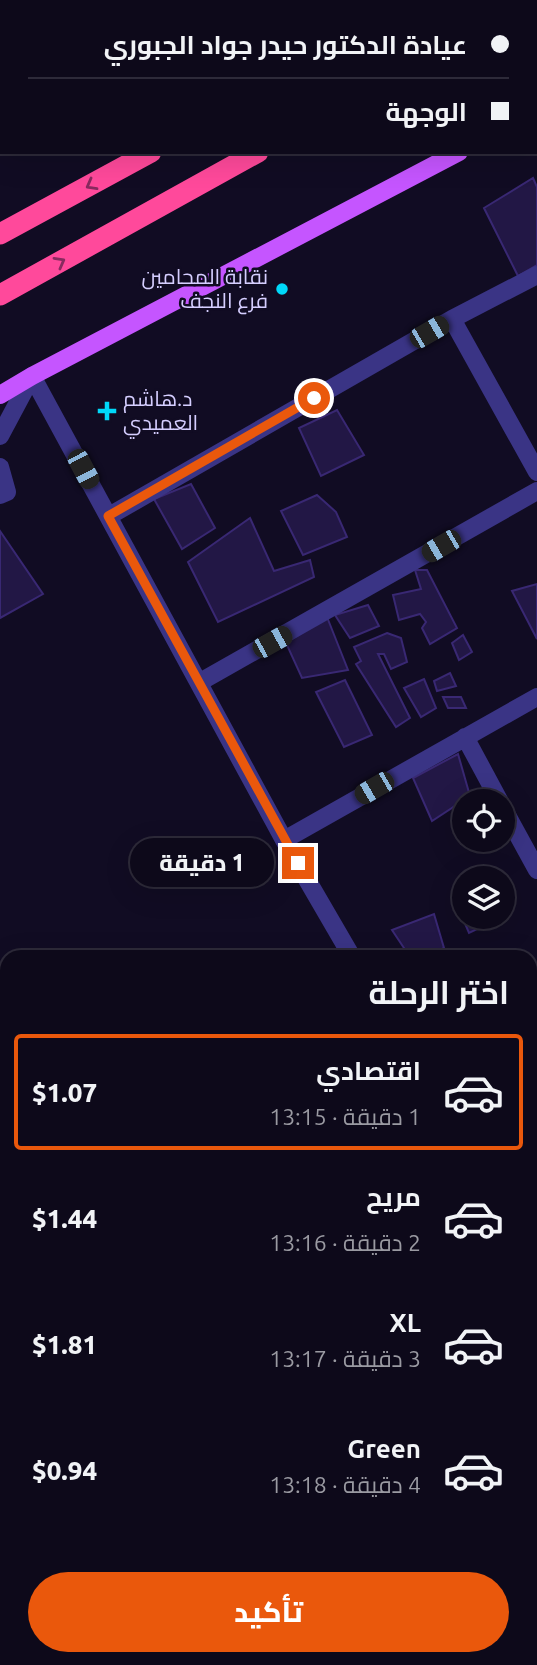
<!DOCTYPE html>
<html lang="ar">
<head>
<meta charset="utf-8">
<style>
  body { margin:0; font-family:Ubuntu,Cairo,sans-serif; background:#161223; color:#f1f3f6; direction:rtl; height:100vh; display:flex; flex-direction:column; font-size:26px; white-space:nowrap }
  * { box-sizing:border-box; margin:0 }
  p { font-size:23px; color:#9a9aa2 }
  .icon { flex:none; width:38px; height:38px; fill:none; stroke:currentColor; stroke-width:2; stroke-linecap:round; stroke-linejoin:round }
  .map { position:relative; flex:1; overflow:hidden; direction:ltr }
  .side { position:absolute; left:0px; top:950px; width:537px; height:716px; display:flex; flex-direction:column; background:#0d091a; border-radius:21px 21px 0 0; box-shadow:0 7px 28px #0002,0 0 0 2px #2d2a39; direction:rtl }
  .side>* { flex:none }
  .guide { position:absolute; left:0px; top:0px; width:537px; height:154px; box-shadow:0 7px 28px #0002,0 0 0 2px #2d2a39; direction:rtl; display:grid; align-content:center; height:154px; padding:0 28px; background:#0d091a }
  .fabs { position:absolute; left:452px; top:789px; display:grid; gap:14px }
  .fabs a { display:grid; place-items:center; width:63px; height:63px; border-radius:50%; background:#0d091a; box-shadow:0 7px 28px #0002,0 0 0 2px #2d2a39; font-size:35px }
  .end { position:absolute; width:32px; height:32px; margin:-16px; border:9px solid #ea580c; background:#fff; box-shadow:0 0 0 4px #fff }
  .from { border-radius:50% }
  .bubble { position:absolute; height:49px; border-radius:24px; background:#0d091a; box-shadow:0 7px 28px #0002,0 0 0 2px #2d2a39; font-size:23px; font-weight:800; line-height:49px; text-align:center; direction:rtl }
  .car { position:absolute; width:21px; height:42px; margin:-21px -10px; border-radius:9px; box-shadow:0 0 5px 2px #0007; background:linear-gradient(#222 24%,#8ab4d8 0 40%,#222 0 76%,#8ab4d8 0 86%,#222 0) }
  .guide b { display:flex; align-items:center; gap:24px; height:66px; font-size:26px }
  .guide b+b { border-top:2px solid #2d2a39 }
  .guide i { width:18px; height:18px; background:#f1f3f6 }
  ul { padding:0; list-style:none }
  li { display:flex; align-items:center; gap:21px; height:116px; margin:0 14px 10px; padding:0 14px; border:4px solid transparent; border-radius:7px }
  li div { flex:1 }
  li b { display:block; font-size:26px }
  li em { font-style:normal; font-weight:800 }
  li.current { border-color:#ea580c }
  li>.icon { width:63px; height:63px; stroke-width:1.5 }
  h2 { padding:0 28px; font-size:32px; line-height:84px }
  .primary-button { display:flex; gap:14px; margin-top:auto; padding:14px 28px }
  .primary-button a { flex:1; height:80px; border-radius:42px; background:#ea580c; color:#fff; font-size:28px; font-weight:800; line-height:80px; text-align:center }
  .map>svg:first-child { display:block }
</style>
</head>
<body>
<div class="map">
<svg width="537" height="1665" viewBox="0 0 537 1665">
  <rect width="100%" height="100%" fill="#110c23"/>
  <path fill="#221745" stroke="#392873" stroke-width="2" d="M533,178l4,9v78l-19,11 -34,-68z
    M337,410l27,45 -43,21 -22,-48z
    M191,484l24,44 -33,21 -28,-50z
    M317,495l19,17 11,25 -44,18 -22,-44z
    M250,518l24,53 36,-11 4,17 -96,45 -30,-60z
    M0,531l43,63 -43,24z
    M415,570h12l30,58 -27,16 -8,-16 4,-6 -6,-8 -21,6 -6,-25 28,-6z
    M537,584v55l-25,-48z
    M368,605l11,21 -29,12 -15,-23z
    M327,617l21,53 -46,8 -16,-35z
    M387,633l14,5 6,24 -16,7 -7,-15h-6l32,64 -14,9 -40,-63 5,-3 -7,-14z
    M463,635l9,17 -13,8 -7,-17z
    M450,673l6,13 -19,5 -3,-10z
    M424,679l12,29 -15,9 -17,-29z
    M345,680l27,55 -28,12 -28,-55z
    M443,697h18l5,11h-18z
    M458,754l12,42 -38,25 -19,-43z
    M502,903h4l5,10 -42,20 -8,-19 3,-2v5h38z
    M434,914l10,34 -18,9h-16l-18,-27z
    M537,966v60h-2l-5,-18v-38z
    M537,1103v61l-7,4v-62z
    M537,1171v33l-7,-15v-12z"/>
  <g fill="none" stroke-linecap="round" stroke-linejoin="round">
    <path stroke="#3a3485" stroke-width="18" d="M452,319l85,153
      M32,376l252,464 68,117
      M0,436l32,-60
      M0,467l7,25 -7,3
      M109,516l343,-197 85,-44
      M200,682l337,-191
      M465,737l35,65
      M502,806l35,64
      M284,840l253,-143
      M530,1267l7,12
      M530,1602l7,-3
      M530,1646l7,-4
      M416,1665l11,-6
      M495,1665l11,-6"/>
    <path stroke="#c555ff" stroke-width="18" d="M536,112l1,-1
      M0,395l32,-19 427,-224"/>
    <path stroke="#ff499b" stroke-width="21" d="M347,2l3,-2
      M427,2l3,-2
      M530,2l3,-2
      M0,234l151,-82
      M0,295l258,-143"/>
  </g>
  <defs><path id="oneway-chevron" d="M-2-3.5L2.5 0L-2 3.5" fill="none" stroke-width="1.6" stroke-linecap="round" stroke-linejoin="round" transform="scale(1.75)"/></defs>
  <g stroke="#882a5f">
    <use href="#oneway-chevron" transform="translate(91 185) rotate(151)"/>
    <use href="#oneway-chevron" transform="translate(60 262) rotate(-29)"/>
  </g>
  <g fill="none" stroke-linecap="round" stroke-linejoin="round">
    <path stroke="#ea580c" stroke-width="9" d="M298,863l-190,-347 206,-118"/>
  </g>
  <g fill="#00d8f9" stroke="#110c23" stroke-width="2.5">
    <circle cx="282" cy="289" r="7"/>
    <path d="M103.5 400.5h7v7h7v7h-7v7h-7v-7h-7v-7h7z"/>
  </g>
  <g text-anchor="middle" stroke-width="5" stroke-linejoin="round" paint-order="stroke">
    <g font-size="21" fill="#d5ceff" stroke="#110c23" text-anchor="end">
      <text x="268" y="284">نقابة المحامين<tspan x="268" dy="24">فرع النجف</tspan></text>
      <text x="123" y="406" text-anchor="start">د.هاشم<tspan x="123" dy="24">العميدي</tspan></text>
    </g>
  </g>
</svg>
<div class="fabs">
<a><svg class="icon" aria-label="locate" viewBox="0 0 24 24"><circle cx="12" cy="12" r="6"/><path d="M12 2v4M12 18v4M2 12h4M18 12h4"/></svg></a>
<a><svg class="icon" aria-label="layers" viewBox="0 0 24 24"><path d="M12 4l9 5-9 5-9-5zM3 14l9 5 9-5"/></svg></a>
</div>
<i class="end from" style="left:314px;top:398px"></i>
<i class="end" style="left:298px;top:863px"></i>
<div class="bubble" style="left:130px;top:838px;width:144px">1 دقيقة</div>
<i class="car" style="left:429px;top:332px;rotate:60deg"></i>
<i class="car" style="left:83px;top:469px;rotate:152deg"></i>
<i class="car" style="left:441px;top:546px;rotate:240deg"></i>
<i class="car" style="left:272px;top:642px;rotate:61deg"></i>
<i class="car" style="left:374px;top:788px;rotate:240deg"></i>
<div class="guide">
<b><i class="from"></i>عيادة الدكتور حيدر جواد الجبوري</b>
<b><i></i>الوجهة</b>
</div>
<section class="side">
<h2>اختر الرحلة</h2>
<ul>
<li class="current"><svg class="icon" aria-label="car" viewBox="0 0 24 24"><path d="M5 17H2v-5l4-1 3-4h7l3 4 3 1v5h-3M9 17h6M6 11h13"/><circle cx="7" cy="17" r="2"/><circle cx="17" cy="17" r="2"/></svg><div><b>اقتصادي</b><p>1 دقيقة · 13:15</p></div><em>$1.07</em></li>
<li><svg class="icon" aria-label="car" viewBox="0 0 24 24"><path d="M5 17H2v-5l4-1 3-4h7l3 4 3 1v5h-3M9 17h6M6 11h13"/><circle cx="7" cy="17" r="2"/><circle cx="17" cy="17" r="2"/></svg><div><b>مريح</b><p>2 دقيقة · 13:16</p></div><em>$1.44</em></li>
<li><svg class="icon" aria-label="car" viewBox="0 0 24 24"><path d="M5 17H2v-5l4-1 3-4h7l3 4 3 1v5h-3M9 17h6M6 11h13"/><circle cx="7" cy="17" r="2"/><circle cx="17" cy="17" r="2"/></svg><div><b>XL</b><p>3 دقيقة · 13:17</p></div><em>$1.81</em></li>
<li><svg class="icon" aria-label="car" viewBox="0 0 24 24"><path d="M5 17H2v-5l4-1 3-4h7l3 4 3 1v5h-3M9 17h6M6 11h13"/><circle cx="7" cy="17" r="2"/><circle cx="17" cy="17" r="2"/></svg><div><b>Green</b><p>4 دقيقة · 13:18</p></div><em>$0.94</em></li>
</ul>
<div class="primary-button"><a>تأكيد</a></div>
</section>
</div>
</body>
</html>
